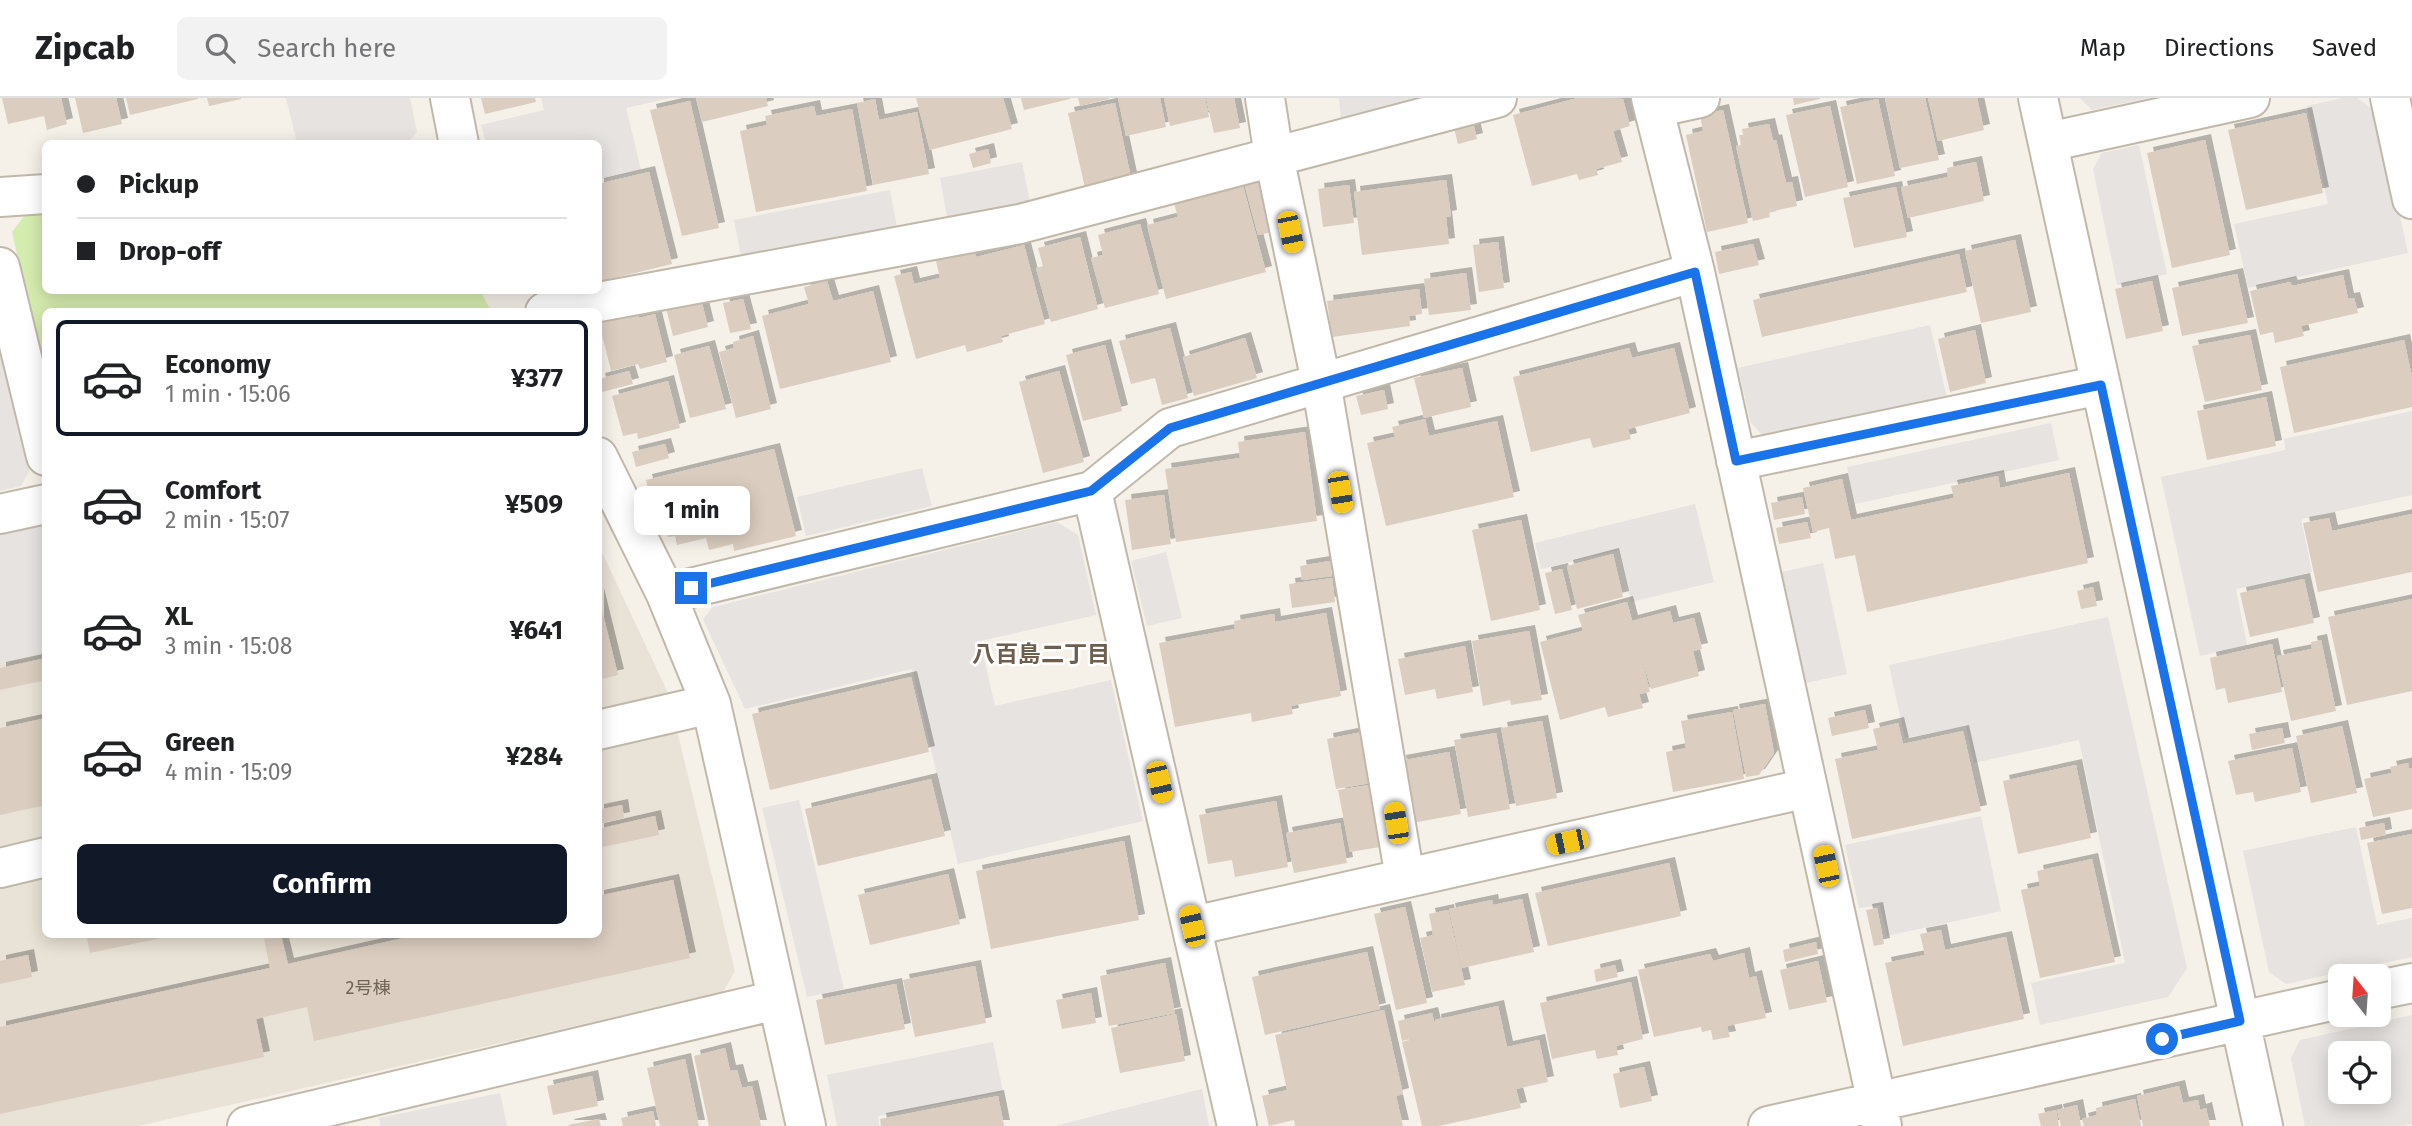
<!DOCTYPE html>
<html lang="en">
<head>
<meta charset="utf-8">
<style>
  body { margin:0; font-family:"Fira Sans","Noto Sans JP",sans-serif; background:#f2f2f2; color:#202124; height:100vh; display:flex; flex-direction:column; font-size:26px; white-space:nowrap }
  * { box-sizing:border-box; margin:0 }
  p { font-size:23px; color:#757577 }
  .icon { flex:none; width:38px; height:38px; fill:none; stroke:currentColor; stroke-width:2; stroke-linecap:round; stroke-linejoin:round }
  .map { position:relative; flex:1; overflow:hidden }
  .details { position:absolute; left:42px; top:210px; width:560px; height:630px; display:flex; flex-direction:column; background:#fff; border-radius:10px; box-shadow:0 4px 18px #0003 }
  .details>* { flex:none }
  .hud { position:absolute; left:42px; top:42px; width:560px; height:154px; border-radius:10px; box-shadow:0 4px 18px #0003; display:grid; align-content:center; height:154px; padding:0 35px; background:#fff }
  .needle { width:46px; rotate:343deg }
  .buttons { position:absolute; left:2328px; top:866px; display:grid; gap:14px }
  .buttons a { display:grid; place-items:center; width:63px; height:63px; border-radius:10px; background:#fff; box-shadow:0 4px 18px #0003; font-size:35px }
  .end { position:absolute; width:32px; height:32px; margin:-16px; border:9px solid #1a73e8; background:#fff; box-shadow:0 0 0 4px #fff }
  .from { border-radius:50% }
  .bubble { position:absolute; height:49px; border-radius:10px; background:#fff; box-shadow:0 4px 18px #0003; font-size:23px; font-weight:700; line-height:49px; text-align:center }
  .car { position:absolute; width:21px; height:42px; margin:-21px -10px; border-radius:9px; box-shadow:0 0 5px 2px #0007; background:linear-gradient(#f5c518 24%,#345 0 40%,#f5c518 0 76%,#345 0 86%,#f5c518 0) }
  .hud b { display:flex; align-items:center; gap:24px; height:66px; font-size:26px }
  .hud b+b { border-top:2px solid #e0e0e0 }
  .hud i { width:18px; height:18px; background:#202124 }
  ul { padding:12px 0 0; list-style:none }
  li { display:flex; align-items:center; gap:21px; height:116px; margin:0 14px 10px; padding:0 21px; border:4px solid transparent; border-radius:10px }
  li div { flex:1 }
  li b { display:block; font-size:26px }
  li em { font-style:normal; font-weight:700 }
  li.selected { border-color:#111827 }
  li>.icon { width:63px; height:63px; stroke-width:1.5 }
  .cta { display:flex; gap:14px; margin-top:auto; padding:14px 35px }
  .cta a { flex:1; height:80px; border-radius:10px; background:#111827; color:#fff; font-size:28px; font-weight:700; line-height:80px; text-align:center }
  header { display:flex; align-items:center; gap:42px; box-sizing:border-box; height:98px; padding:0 35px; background:#fff; border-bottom:2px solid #e0e0e0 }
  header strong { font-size:33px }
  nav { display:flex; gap:38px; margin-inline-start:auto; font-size:24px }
  .search { width:490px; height:63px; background:#f2f2f2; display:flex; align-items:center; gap:18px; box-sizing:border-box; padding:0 24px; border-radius:10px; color:#757577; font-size:26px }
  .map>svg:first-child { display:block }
</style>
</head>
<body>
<header>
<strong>Zipcab</strong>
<div class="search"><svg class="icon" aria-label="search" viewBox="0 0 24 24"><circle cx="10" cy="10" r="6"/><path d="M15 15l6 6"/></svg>Search here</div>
<nav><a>Map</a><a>Directions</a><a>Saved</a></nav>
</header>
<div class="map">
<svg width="2412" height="1028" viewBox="0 0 2412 1028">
  <defs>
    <filter id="shadow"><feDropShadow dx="6" dy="-6" stdDeviation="0" flood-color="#0004"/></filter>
  </defs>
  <rect width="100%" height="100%" fill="#f5f0e8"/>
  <path fill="#e9e2d6" d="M45,427l1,409h552l1,-388 69,147 67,278 -12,21 -585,134h-138v-591z"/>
  <path fill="#d5ecaf" d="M45,116l1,76h434l11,21 -445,1 -1,65 -33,-145 13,-17z"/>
  <path fill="#e6e3e0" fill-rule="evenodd" d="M286,0h124l7,34 -10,11h-110z
    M541,0h130l-45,10 15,62 -42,10 -1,-36 -112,-1 -5,-18 63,-15z
    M1339,0h91l-89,22z
    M2080,0h68l-56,12z
    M2343,0h14l20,14 31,141 -160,35 -14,-64 94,-20 -21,-98z
    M2139,47l28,129 -50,11 -24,-116 9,-16z
    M1022,64l9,45 -83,15 -8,-44z
    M890,92l7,37 -156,29 -7,-36z
    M1930,227l17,73 -181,41 -15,-16 -13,-55z
    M0,228l33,138 -12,22 -21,5z
    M2412,313v84l-111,24 11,53 -76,17 11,56 -47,11 -39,-179 124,-27 -1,-11z
    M2051,325l8,37 -204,44 -8,-37z
    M922,370l10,38 -126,30 -9,-39z
    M1695,406l19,78 -83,20 -12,-52 -78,19 -6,-26z
    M1057,424l21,13 18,80 -116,26 15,65 116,-26 32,141 -185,43 -46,-195 -167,40 -42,-90 10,-12z
    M45,427v127l-45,10v-127z
    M1166,454l16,66 -35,8 -16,-65z
    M1823,465l24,111 -41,9 -24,-111z
    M2108,519l79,351 -19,29 -128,28 -9,-42 94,-20 -46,-223 -105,23 -8,-37 -61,12 -16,-73z
    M799,702l45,189 -37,8 -45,-189z
    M1981,718l20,95 -114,25 -7,-31 -21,3 -14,-63z
    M2356,729l21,98 35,-7v39l-126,27 -17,-12 -26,-121z
    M2412,917v109l-9,2h-98l-14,-68 9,-18zM2340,956h38v38h-38z
    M993,944l10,50 -125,24 1,10h-42l-10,-51z
    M1202,991l7,37h-154l66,-17z
    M500,995l7,33h-126l-2,-8z"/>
  <path fill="#dbcec0" filter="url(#shadow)" d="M2,0h59l6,26 -20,6 -3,-14 -36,8z
    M75,0h41l6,26 -39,9z
    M126,0h72v1l-68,16z
    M207,0h34v1l-32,7z
    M481,0h54l1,4 -51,12z
    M696,0h70l2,8 -66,16z
    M916,0h87l9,31 -82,21z
    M1021,0h49v1l-46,11z
    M1078,0h31v1l-29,7z
    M1118,0h42l6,29 -40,9z
    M1164,0h41l4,19 -39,9z
    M1206,0h28l6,30 -26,5z
    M1578,0l45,1 7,27 -17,5 9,31 -26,7 2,6 -19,5 -2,-6 -45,12 -19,-71z
    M1793,0h27v1l-26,6z
    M1885,0h40l14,62 -39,8z
    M1928,0h49l7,32 -46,11z
    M875,1l4,21 38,-8 12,62 -56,11 -16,-82z
    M1878,1l17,77 -38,8 -17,-77z
    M690,3l29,127 -37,8 -32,-126z
    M1115,5l16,75 -46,10 -17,-75z
    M814,8l2,10 36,-7 15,82 -111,21 -16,-81 27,-6 -2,-9z
    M1830,8l18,81 -43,10 -19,-82z
    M1723,12l25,113 -41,9 -21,-97 17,-4 -3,-16z
    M2306,15l17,80 -77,17 -18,-80z
    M1473,25l4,16 -19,5 -4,-16z
    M1769,26l4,17 3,-1 10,43 6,-1 5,24 -28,6 1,5 -17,4 -17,-75 5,-1 -2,-10h4l-1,-6z
    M2205,42l25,115 -58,13 -25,-115z
    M988,51l3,14 -18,5 -4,-14z
    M1976,64l8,39 -76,17 -7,-31 47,-10 -1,-9z
    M649,74l23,92 -74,18v-98z
    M1446,82l5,36 -5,1 3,27 -87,11 -8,-63z
    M1263,83l13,50 -18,4 -13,-49z
    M1349,87l5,38 -31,4 -5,-38z
    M1243,88l23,86 -100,27 -19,-74 31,-8 -4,-13z
    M1896,89l11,50 -53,11 -11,-50z
    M1140,126l19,70 -54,14 -14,-50 12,-3 -5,-20z
    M1080,139l18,72 -47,13 -15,-54 7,-2 -5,-18z
    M2015,142l16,72 -50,11 -16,-72z
    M1498,144l6,46 -25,4 -6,-47z
    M1753,146l6,21 -40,9 -4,-22z
    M1024,147l21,79 -44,12 2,6 -36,10 -2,-7 -49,14 -22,-83 17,-4 3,12 26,-6 -5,-21 38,-10 3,10z
    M1959,156l8,38 -205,45 -9,-37z
    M1466,175l5,37 -42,5 -5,-36z
    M2237,176l11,49 -66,13 -10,-48z
    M2343,177l5,24 6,-1 4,15 -57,13 3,10 -29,7 -2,-11 -13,3 -10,-44 40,-9 2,4z
    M827,183l6,20 40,-10 18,71 -111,27 -18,-73 47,-12 -5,-17z
    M2152,183l11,50 -37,8 -11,-50z
    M1419,191l3,25 -13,2 1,10 -78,11 -5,-36z
    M701,201l7,28 -35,9 -7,-28z
    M743,201l8,30 -21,4 -7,-30z
    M636,210l3,10 16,-4 12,48 -27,7 -2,-5 -27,7 -13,-52z
    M1170,230l18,70 -26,7 -7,-27 -24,6 -12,-43z
    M1975,232l11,53 -36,9 -12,-53z
    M2250,237l12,55 -57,12 -13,-56z
    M753,238l18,73 -35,9 -17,-66 15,-4 -1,-6z
    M1245,240l12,40 -63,18 -11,-39z
    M2404,242l8,37v30l-118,26 -14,-66z
    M1105,247l17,66 -39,10 -17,-66z
    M709,248l17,63 -36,9 -16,-63z
    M1629,250l3,10 42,-10 16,65 -62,16 3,10 -38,9 -3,-10 -59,14 -18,-75z
    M1462,270l9,39 -47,11 -10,-40z
    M629,273l4,13 -31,8 -3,-13z
    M1059,273l25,91 -41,11 -24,-91z
    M668,283l12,47 -42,11 -1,-6 -14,3 -11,-40z
    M1384,292l4,19 -27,6 -5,-19z
    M2266,299l10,49 -69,14 -10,-49z
    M1425,321l4,17 68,-15 17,76 -128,29 -19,-83 28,-6 -3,-10z
    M1305,334l12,89 -141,21 -11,-73 75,-11 -2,-16z
    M665,346l4,14 -33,9 -4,-15z
    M774,351l22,87 -62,15 -1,-7 -24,6 -3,-12 -29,7 -2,-9 -7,1 -8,-34 -8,2 -6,-25z
    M2069,375l19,90 -221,49 -12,-57 -20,4 -6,-31 -16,4 -10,-44 39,-9 9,41 103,-22 -3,-12 47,-10 2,12z
    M1164,397l7,49 -39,6 -7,-50z
    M1802,399l3,17 -31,6 -3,-17z
    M2412,416v58l-94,20 -15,-69 26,-5 3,13z
    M1521,422l19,90 -49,11 -19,-91z
    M1807,424l4,16 -32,6 -3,-16z
    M1613,456l10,43 -46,12 -10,-43z
    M1330,463l2,15 -30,4 -2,-14z
    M1562,471l10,41 -17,4 -10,-41z
    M1332,480l3,24 -43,6 -3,-24z
    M2304,481l10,44 -64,14 -10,-44z
    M2093,489l4,19 -16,3 -4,-18z
    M598,496l20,81 -20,5z
    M2412,501v92l-65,14 -19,-88z
    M1627,504l5,19 38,-10 3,12 21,-5 8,31 -9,2 6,25 -48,13 -13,-45 12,48 -11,2 4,14 -35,9 -3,-10 -45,13 -20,-78 43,-11 -5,-16z
    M1326,515l15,83 -50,10 2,8 -41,8 -1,-9 -76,14 -16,-84 76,-14 -1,-8 40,-7 1,8z
    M1529,533l13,69 -31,5 -1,-5 -27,6 -11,-65z
    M2321,542l15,71 -45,10 -14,-65 35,-7 -1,-7z
    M2272,546l10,48 -54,11 -3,-15 -9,2 -6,-32z
    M1465,548l8,46 -36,7 -2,-10 -30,6 -7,-36z
    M46,560v22l-46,10v-22z
    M911,579l18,75 -159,38 -18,-76z
    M1765,606l9,49 -15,22 -13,2 -13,-67z
    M1865,612l4,18 -37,8 -4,-18z
    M1732,614l12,67 -71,13 -7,-40 20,-4 -5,-27z
    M46,620v87l-46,10v-87z
    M1542,623l15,77 -41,8 -15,-78z
    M1898,625l5,21 60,-13 18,80 -129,28 -17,-80 43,-9 -5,-21z
    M2342,628l15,67 -46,10 -15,-67z
    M2282,630l3,15 -33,7 -3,-16z
    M1362,634l8,51 -34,6 -9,-50z
    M1496,635l14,76 -42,8 -14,-77z
    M2292,650l9,44 -46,10 -2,-10 -17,3 -8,-34z
    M1449,654l12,62 -49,9 -12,-62z
    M2408,665l1,6 3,-1v41l-39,8 -9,-38 28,-6 -2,-6z
    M2076,667l15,73 -73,16 -15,-73z
    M931,681l14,57 -127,30 -13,-57z
    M1369,687l11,62 -30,5 -12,-62z
    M1276,703l12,66 -53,10 -3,-17 -24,4 -9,-49z
    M622,707l2,13 -26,6v-14z
    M655,718l4,19 -61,13v-19z
    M1340,725l7,40 -53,10 -8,-40z
    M2384,725l2,12 -25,5 -2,-12z
    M2412,736v74l-30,6 -15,-71z
    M1124,743l15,79 -148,29 -15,-78z
    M2092,761l23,103 -75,16 -19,-88 19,-4 -3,-15z
    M1669,765l12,53 -133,30 -13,-53z
    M948,776l12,50 -90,21 -12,-50z
    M673,782l17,78 -376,83 -7,-34 -51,12 8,38 -264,57v-87l270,-59 -6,-29 17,-4 7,29 133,-30h177v-38z
    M1522,801l12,53 -72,16 -13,-59 43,-9 1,5z
    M1405,809l22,96 -31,7 -22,-96z
    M1877,810l7,36 -10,2 -8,-36z
    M1448,812l17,75 -33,7 -12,-54 13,-3 -4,-21z
    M1941,832l4,20 61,-13 18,82 -121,27 -18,-83 40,-8 -5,-21z
    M86,836h84l1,2 -81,17z
    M1816,844l2,12 -33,8 -2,-12z
    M1367,854l13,57 -115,26 -13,-58z
    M1744,855l5,25 7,-2 10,42 -39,8 3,11 -17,3 -2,-10 -9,2 -1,-5 -47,10 -16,-67 72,-16 3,7z
    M28,857l4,22 -32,7v-23z
    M1818,863l9,41 -38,8 -9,-40z
    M1165,865l10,50 -66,13 -9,-50z
    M1615,867l3,12 -22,5 -2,-12z
    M975,868l11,57 -71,14 -12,-57z
    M1631,884l12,57 -27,7 2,9 -21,4 -2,-9 -43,9 -12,-56z
    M896,886l9,45 -80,16 -9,-45z
    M1091,895l5,30 -34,6 -6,-29z
    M1498,908l9,41 32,-7 9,42 -32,7 5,19 -82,18h-17l-20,-84 30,-8 -30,7 -4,-20 34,-8 4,16 -1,-9z
    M1384,912l19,84 -7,2 7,30h-108l-1,-6 -25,6 -7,-30 25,-6 -12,-55z
    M1176,916l9,47 -65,12 -9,-45z
    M725,950l5,23 7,-1 5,18 10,-2 9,40h-52l-15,-70z
    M685,961l14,67h-39l-13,-58z
    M1644,969l8,34 -32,7 -7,-34z
    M592,978l6,30 -45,9 -6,-29z
    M2179,988l4,17 15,-3 2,10 6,-2 4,18h-67l-6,-30z
    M998,998l6,30h-123l-1,-7z
    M2135,1001l6,27h-57l-2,-7 15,-4 -1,-7z
    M2077,1007l4,21h-20l-4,-16z
    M2056,1012l3,16h-18l-3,-12z
    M653,1013l3,15h-33l-2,-8z
    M599,1021l2,7h-32l-1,-1z"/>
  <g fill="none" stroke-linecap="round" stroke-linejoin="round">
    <defs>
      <path id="minor" d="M450,0l9,46
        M1265,0l9,58 47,226 84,496
        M1651,0l44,174 187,854
        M2038,0l225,1028
        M2390,0l22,101
        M1654,10l46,-10
        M2048,44l202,-44
        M0,99l46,-3
        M0,169l46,189
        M545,214l475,-88 477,-126
        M598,359l68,137 45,110 95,422
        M1736,363l365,-76
        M1092,393l145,635
        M0,416l46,-10
        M666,496l426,-103 78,-63 525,-156
        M598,632l113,-26
        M0,770l46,-11
        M1193,828l615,-138
        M2378,892l34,-7
        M247,1028l530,-126
        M1768,1028l572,-127"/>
    </defs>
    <use href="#minor" stroke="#c1b8aa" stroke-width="42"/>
    <use href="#minor" stroke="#fff" stroke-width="38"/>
  </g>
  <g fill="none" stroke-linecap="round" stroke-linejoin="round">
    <path stroke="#1a73e8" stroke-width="9" d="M691,490l400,-97 79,-63 525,-156 41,189 365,-76 139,636 -78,18"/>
  </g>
  <g text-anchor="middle" stroke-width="5" stroke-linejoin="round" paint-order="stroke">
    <g font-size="18" fill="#6e6458">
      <text x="368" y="896">2号棟</text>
    </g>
    <g font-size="23" font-weight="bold" fill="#6d5e4d" stroke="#fff">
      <text x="1041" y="564">八百島二丁目</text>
    </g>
  </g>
</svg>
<div class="buttons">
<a><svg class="needle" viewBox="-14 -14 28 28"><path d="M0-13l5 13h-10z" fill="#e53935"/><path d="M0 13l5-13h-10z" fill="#757577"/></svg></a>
<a><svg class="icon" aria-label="locate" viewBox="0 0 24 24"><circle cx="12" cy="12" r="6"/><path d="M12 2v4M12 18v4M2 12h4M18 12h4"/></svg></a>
</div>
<i class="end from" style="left:2162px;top:941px"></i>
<i class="end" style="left:691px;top:490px"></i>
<div class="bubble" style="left:634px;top:388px;width:116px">1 min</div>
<i class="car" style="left:1290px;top:134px;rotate:168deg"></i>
<i class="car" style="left:1340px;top:394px;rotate:170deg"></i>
<i class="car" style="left:1159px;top:684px;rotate:167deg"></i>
<i class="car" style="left:1396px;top:725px;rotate:351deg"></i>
<i class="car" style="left:1567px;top:744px;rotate:258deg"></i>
<i class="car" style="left:1826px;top:768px;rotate:348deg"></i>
<i class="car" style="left:1192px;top:828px;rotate:347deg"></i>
<div class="hud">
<b><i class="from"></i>Pickup</b>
<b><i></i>Drop-off</b>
</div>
<section class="details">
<ul>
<li class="selected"><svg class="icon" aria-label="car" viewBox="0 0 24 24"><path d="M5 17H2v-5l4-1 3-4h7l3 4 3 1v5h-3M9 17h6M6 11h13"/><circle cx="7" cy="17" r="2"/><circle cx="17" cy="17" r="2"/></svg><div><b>Economy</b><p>1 min · 15:06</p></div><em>¥377</em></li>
<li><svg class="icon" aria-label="car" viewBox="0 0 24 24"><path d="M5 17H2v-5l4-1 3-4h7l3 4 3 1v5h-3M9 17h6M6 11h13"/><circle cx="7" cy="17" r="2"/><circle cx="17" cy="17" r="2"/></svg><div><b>Comfort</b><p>2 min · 15:07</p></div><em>¥509</em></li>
<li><svg class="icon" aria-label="car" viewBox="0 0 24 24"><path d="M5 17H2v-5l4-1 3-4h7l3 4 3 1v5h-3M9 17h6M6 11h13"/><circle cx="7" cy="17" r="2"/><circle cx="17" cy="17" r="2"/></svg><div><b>XL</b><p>3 min · 15:08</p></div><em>¥641</em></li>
<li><svg class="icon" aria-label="car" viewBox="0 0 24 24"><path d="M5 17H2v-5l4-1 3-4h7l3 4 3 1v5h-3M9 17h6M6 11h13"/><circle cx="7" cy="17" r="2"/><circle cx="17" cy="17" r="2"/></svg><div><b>Green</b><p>4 min · 15:09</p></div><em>¥284</em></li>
</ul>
<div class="cta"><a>Confirm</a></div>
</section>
</div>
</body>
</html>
